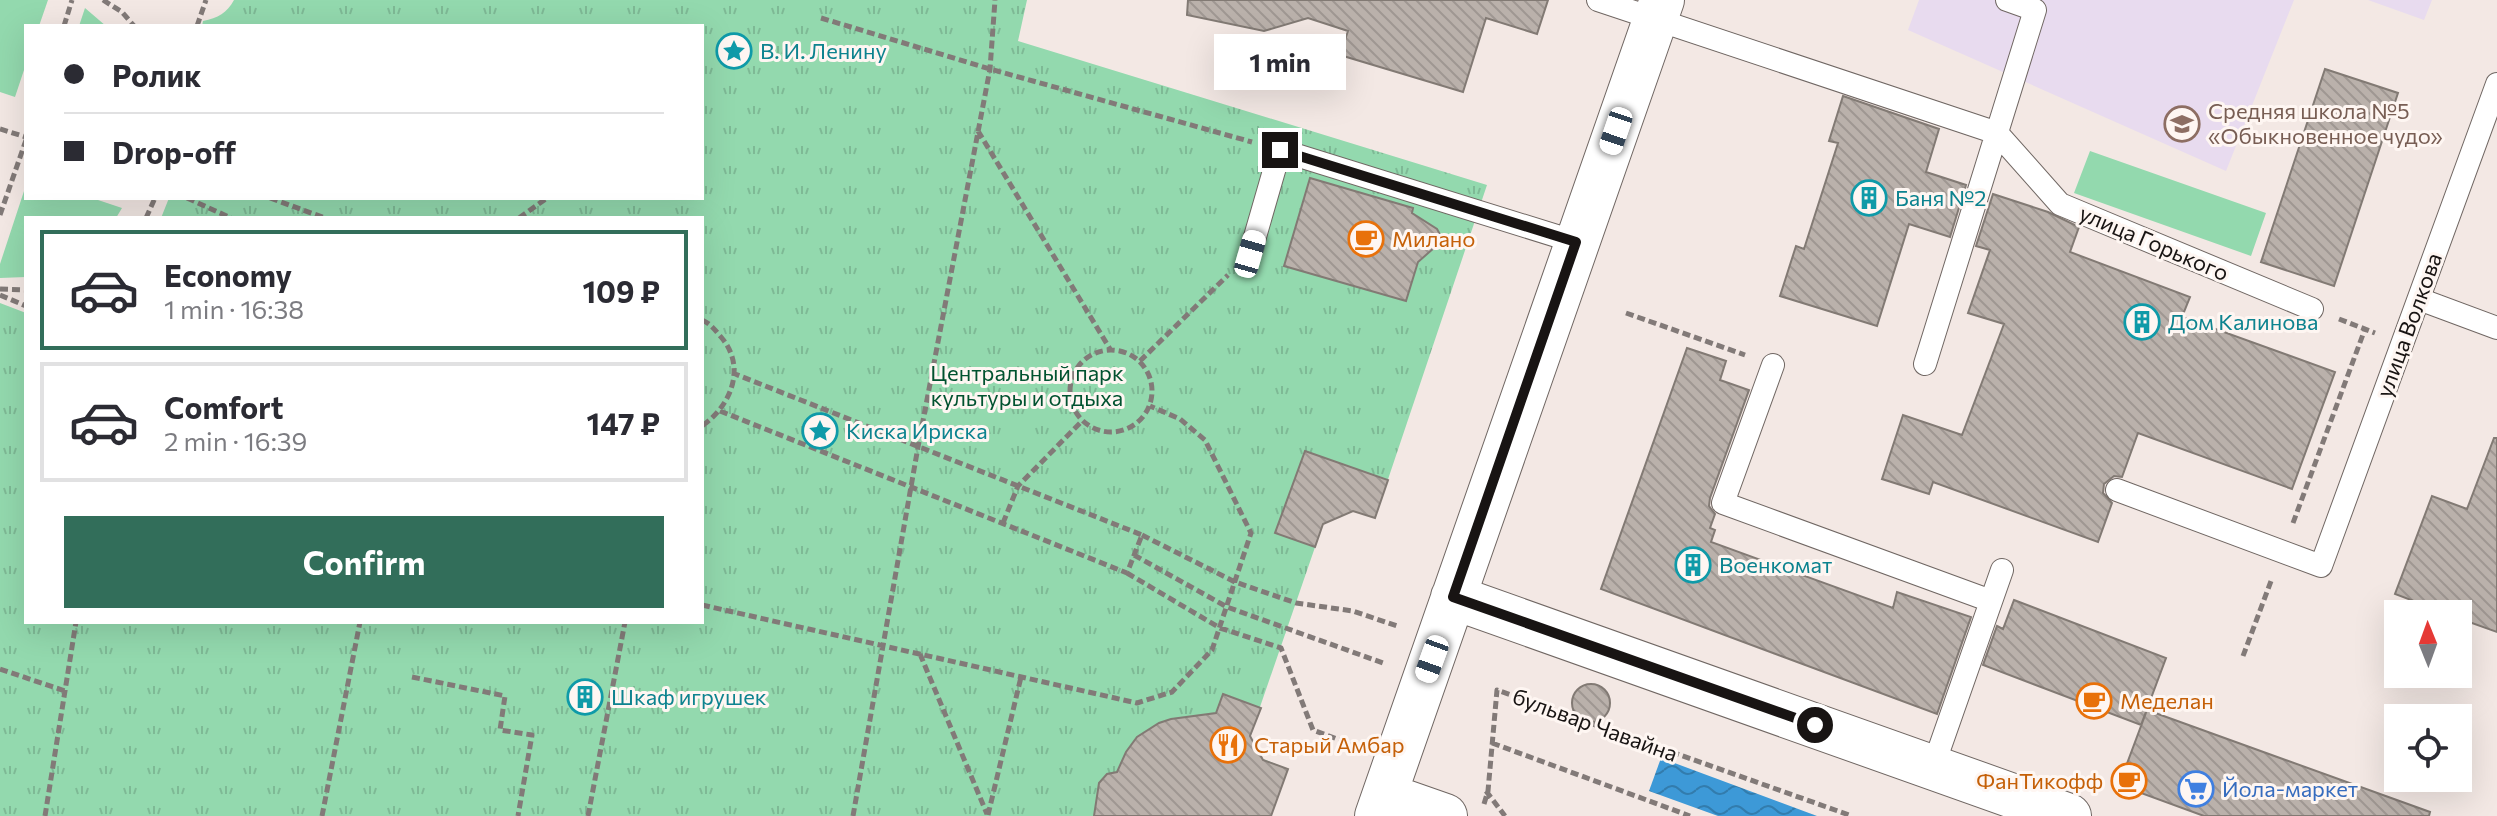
<!DOCTYPE html>
<html lang="en">
<head>
<meta charset="utf-8">
<style>
  body { margin:0; font-family:Commissioner,sans-serif; background:#f7f7f7; color:#2b2b33; height:100vh; display:flex; flex-direction:column; font-size:30px; white-space:nowrap }
  * { box-sizing:border-box; margin:0 }
  p { font-size:26px; color:#7c7c81 }
  .icon { flex:none; width:44px; height:44px; fill:none; stroke:currentColor; stroke-width:2; stroke-linecap:round; stroke-linejoin:round }
  .map { position:relative; flex:1; overflow:hidden }
  .drawer { position:absolute; left:24px; top:216px; width:680px; height:408px; display:flex; flex-direction:column; background:#fff; border-radius:0px; box-shadow:0 8px 32px #0002 }
  .drawer>* { flex:none }
  .top-card { position:absolute; left:24px; top:24px; width:680px; height:176px; border-radius:0px; box-shadow:0 8px 32px #0002; display:grid; align-content:center; height:176px; padding:0 40px; background:#fff }
  .needle { width:52px; rotate:359deg }
  .controls { position:absolute; left:2384px; top:600px; display:grid; gap:16px }
  .controls a { display:grid; place-items:center; width:88px; height:88px; border-radius:0px; background:#fff; box-shadow:0 8px 32px #0002; font-size:40px }
  .end { position:absolute; width:36px; height:36px; margin:-18px; border:10px solid #181413; background:#fff; box-shadow:0 0 0 4px #fff }
  .from { border-radius:50% }
  .bubble { position:absolute; height:56px; border-radius:0px; background:#fff; box-shadow:0 8px 32px #0002; font-size:26px; font-weight:700; line-height:56px; text-align:center }
  .car { position:absolute; width:24px; height:48px; margin:-24px -12px; border-radius:10px; box-shadow:0 0 6px 2px #0007; background:linear-gradient(#fff 24%,#345 0 40%,#fff 0 76%,#345 0 86%,#fff 0) }
  .top-card b { display:flex; align-items:center; gap:28px; height:76px; font-size:30px }
  .top-card b+b { border-top:2px solid #e1e1e2 }
  .top-card i { width:20px; height:20px; background:#2b2b33 }
  ul { padding:14px 0 0; list-style:none }
  li { display:flex; align-items:center; gap:24px; height:120px; margin:0 16px 12px; padding:0 24px; border:4px solid #e1e1e2; border-radius:0px }
  li div { flex:1 }
  li b { display:block; font-size:30px }
  li em { font-style:normal; font-weight:700 }
  li.on { border-color:#326e5a }
  li>.icon { width:72px; height:72px; stroke-width:1.5 }
  .cta { display:flex; gap:16px; margin-top:auto; padding:16px 40px }
  .cta a { flex:1; height:92px; border-radius:0px; background:#326e5a; color:#fff; font-size:32px; font-weight:700; line-height:92px; text-align:center }
  .map>svg:first-child { display:block }
</style>
</head>
<body>
<div class="map">
<svg width="2497" height="816" viewBox="0 0 2497 816">
  <defs>
    <pattern id="park-tufts" width="24" height="20" patternUnits="userSpaceOnUse" patternTransform="scale(2)"><rect width="24" height="20" fill="#93d9ae"/><path d="M3 7l-1-3M5 7V3M7 7l1-3M15 17l-1-3M17 17v-4M19 17l1-3" fill="none" stroke="#7eb995"/></pattern>
    <pattern id="water-waves" width="16" height="10" patternUnits="userSpaceOnUse" patternTransform="scale(2)"><rect width="16" height="10" fill="#3d99d7"/><path d="M0 5q4-4 8 0t8 0" fill="none" stroke="#327cad"/></pattern>
    <pattern id="building-back-hatch" width="6" height="6" patternUnits="userSpaceOnUse" patternTransform="scale(2)"><rect width="6" height="6" fill="#bab1ab"/><path d="M-1 5l2 2M0 0l6 6M5-1l2 2" fill="none" stroke="#9f9792"/></pattern>
  </defs>
  <rect width="100%" height="100%" fill="#f3e8e4"/>
  <path fill="#e8dbef" d="M1919,0h375l-68,171 -318,-141z
    M2368,0h64l-8,20z"/>
  <path fill="#93d9ae" d="M0,0h48l-9,26h-13v38l-11,33 -15,-5z
    M85,8l21,18h-27z
    M2090,151l176,62 -15,43 -177,-63z
    M26,185v13h66l30,10 -6,10h-90v59l-26,1v-14z"/>
  <path fill="url(#park-tufts)" d="M234,0h793l-9,41 469,144 -112,333 -22,-7 -30,13 -73,212 13,23 25,10 -17,47h-1271v-513l26,10v309h676v-404h-541l8,-20h533v-172h-500l1,-5c15,-3 24,-8 31,-21z"/>
  <path fill="url(#water-waves)" d="M1661,758l156,58h-99l-69,-25z"/>
  <path fill="url(#building-back-hatch)" stroke="#827a74" stroke-width="2" d="M1188,0h360l-11,34 -51,-16 -23,74 -123,-37 8,-24 -40,-13 -44,13 -77,-16z
    M2325,69l73,24 -64,193 -73,-24z
    M1843,96l96,33 -13,43 40,13 -16,52 -41,-13 -32,102 -97,-30 16,-50 8,3 34,-106 -9,-2z
    M1310,178l103,30 -1,5 25,16 6,11 -25,22 -12,39 -122,-35z
    M1993,194l55,18 31,15 -9,25 120,45 -8,20 153,55 -43,117 -154,-56 -16,44 -8,-1 -10,8 -1,9 9,10 -14,39 -165,-60 -4,12 -47,-15 21,-64 59,20 42,-111 -36,-11 22,-63 -14,-4z
    M1687,348l39,13 -6,19 29,10 -39,108 -1,8 6,8 -5,14 5,2 -4,12 182,66 4,-16 74,25 -34,97 -336,-125z
    M2494,438h3v194l-39,-14v-4h-10l-53,-20 37,-98 35,13z
    M1305,451l83,29 -13,38 -22,-7 -30,13 -8,23 -40,-14z
    M2014,600l152,58 -25,67 -158,-60 14,-39 6,3z
    M1572 703a19 19 0 1 1 38 0a19 19 0 1 1-38 0Z
    M1223,694l38,14 -11,28 13,24 25,9 -17,47h-177l5,-33 8,-9 10,-2 9,-20 11,-15 22,-14 12,-4 45,-6z
    M2147,710l283,102 -1,4h-225l-85,-31z"/>
  <g fill="none" stroke-linecap="round" stroke-linejoin="round">
    <defs>
      <path id="lane" d="M1598,0l399,133 63,71 252,105
        M1250,254l30,-104 296,92
        M2419,299l78,29
        M1925,364l110,-354 -28,-10
        M1773,365l-50,138 268,98
        M2117,490l204,76 176,-482
        M1933,767l69,-197"/>
      <path id="secondary" d="M1453,597l616,219
        M1385,795l60,21
        M1377,816l285,-816"/>
    </defs>
    <use href="#lane" stroke="#706763" stroke-width="24"/>
    <use href="#secondary" stroke="#706763" stroke-width="46"/>
    <path stroke="#827a78" stroke-width="5" stroke-dasharray="8 4" stroke-linecap="butt" d="M103,0l19,12 12,14
      M821,18l169,51 262,73
      M64,26l8,-26
      M197,26l9,-26
      M0,129l26,8
      M978,131l132,218
      M187,198l44,20
      M270,198l55,20
      M0,215l26,-75
      M146,218l9,-20
      M519,218l28,-20
      M0,289l26,1
      M0,295l26,11
      M1626,313l119,42
      M2339,319l36,14
      M702,320c9,4 13,10 19,17 26,30 10,69 -19,89
      M1070 391a41 41 0 1 1 82 0a41 41 0 1 1-82 0Z
      M1140,361l88,-86
      M720,411l407,162 15,-38 -407,-161
      M1003,523l15,-37 64,-65
      M2293,523l72,-194
      M1142,535l93,47 61,21 57,8 47,16
      M1134,555l93,52 159,57
      M1127,573l93,55 61,20 32,82 43,16
      M702,605l435,98 35,-11 40,-42 39,-117 -46,-93 -25,-21 -30,-13
      M920,654l67,160
      M2243,656l28,-75
      M0,669l65,22
      M412,677l93,19 -5,34 32,5 -14,81
      M1492,743l198,73
      M1486,791l19,25
      M1484,804l4,-13 9,-101 355,126
      M988,815l33,-138
      M45,816l31,-194
      M322,816l38,-194
      M588,816l37,-194
      M853,816l65,-369 72,-378 5,-69"/>
    <use href="#lane" stroke="#fff" stroke-width="22"/>
    <use href="#secondary" stroke="#fff" stroke-width="44"/>
  </g>
  <g fill="none" stroke-linecap="round" stroke-linejoin="round">
    <path stroke="#181413" stroke-width="10" d="M1280,150l296,92 -123,355 362,128"/>
  </g>
  <defs>
    <symbol id="sight-ring" viewBox="-11 -11 22 22"><circle r="9.5" fill="#fef6f2" stroke="#0f9aa8" stroke-width="1.5"/><path d="M0-6L1.8-2.2L6-1.7L2.9 1.2L3.7 5.4L0 3.3L-3.7 5.4L-2.9 1.2L-6-1.7L-1.8-2.2Z" fill="#0f9aa8"/></symbol>
    <symbol id="school-ring" viewBox="-11 -11 22 22"><circle r="9.5" fill="#fef6f2" stroke="#8d6e63" stroke-width="1.5"/><path d="M0-5L7-2L0 1L-7-2ZM-4 1L0 2.5L4 1V4Q0 6-4 4Z" fill="#8d6e63"/></symbol>
    <symbol id="building-ring" viewBox="-11 -11 22 22"><circle r="9.5" fill="#fef6f2" stroke="#0f9aa8" stroke-width="1.5"/><path d="M-4-6H4V6H1V3H-1V6H-4ZM-2.5-4.3h1.7v1.8h-1.7ZM.8-4.3h1.7v1.8H.8ZM-2.5-1h1.7V.8h-1.7ZM.8-1h1.7V.8H.8Z" fill="#0f9aa8"/></symbol>
    <symbol id="cafe-ring" viewBox="-11 -11 22 22"><circle r="9.5" fill="#fef6f2" stroke="#e8710a" stroke-width="1.5"/><path d="M-5.5-4.5H6V0H3Q3 3.5 0 3.5H-2.5Q-5.5 3.5-5.5 0ZM3-3.2v2h1.7v-2ZM-6 4.5H4V6H-6Z" fill="#e8710a"/></symbol>
    <symbol id="restaurant-ring" viewBox="-11 -11 22 22"><circle r="9.5" fill="#fef6f2" stroke="#e8710a" stroke-width="1.5"/><path d="M-5-6h1v4h1v-4h1v4h1v-4h1v5L-1.5 .5V6h-2V.5L-5-1ZM5-6V6H3V1.5H1.5Q1.5-4 5-6Z" fill="#e8710a"/></symbol>
    <symbol id="supermarket-ring" viewBox="-11 -11 22 22"><circle r="9.5" fill="#fef6f2" stroke="#3f7fe0" stroke-width="1.5"/><path d="M-6-5.5h2.5l.6 2H6L4.5 2H-2.5L-4.4-4H-6ZM-1.5 3.2a1.3 1.3 0 1 0 .1 0ZM3 3.2a1.3 1.3 0 1 0 .1 0Z" fill="#3f7fe0"/></symbol>
  </defs>
  <g fill-rule="evenodd">
    <use href="#sight-ring" x="714" y="31" width="40" height="40"/>
    <use href="#school-ring" x="2162" y="104" width="40" height="40"/>
    <use href="#building-ring" x="1849" y="178" width="40" height="40"/>
    <use href="#cafe-ring" x="1346" y="219" width="40" height="40"/>
    <use href="#building-ring" x="2122" y="302" width="40" height="40"/>
    <use href="#sight-ring" x="800" y="411" width="40" height="40"/>
    <use href="#building-ring" x="1673" y="545" width="40" height="40"/>
    <use href="#building-ring" x="565" y="677" width="40" height="40"/>
    <use href="#cafe-ring" x="2074" y="681" width="40" height="40"/>
    <use href="#restaurant-ring" x="1208" y="725" width="40" height="40"/>
    <use href="#cafe-ring" x="2109" y="761" width="40" height="40"/>
    <use href="#supermarket-ring" x="2176" y="769" width="40" height="40"/>
  </g>
  <g text-anchor="middle" stroke-width="6" stroke-linejoin="round" paint-order="stroke">
    <g font-size="22" fill="#0d838f" stroke="#fef6f2" text-anchor="start">
      <text x="760" y="59">В. И. Ленину</text>
      <text x="1895" y="206">Баня №2</text>
      <text x="2168" y="330">Дом Калинова</text>
      <text x="846" y="439">Киска Ириска</text>
      <text x="1719" y="573">Военкомат</text>
      <text x="611" y="705">Шкаф игрушек</text>
    </g>
    <g font-size="22" fill="#785e54" stroke="#fef6f2" text-anchor="start">
      <text x="2208" y="119">Средняя школа №5<tspan x="2208" dy="25">«Обыкновенное чудо»</tspan></text>
    </g>
    <g font-size="22" fill="#c56008" stroke="#fef6f2" text-anchor="start">
      <text x="1392" y="247">Милано</text>
      <text x="2120" y="709">Меделан</text>
      <text x="1254" y="753">Старый Амбар</text>
      <text x="2103" y="789" text-anchor="end">ФанТикофф</text>
    </g>
    <g font-size="22" fill="#181413" stroke="#fef6f2">
      <text transform="translate(2154 243) rotate(23)" y="8">улица Горького</text>
      <text transform="translate(2409 325) rotate(-70)" y="8">улица Волкова</text>
      <text transform="translate(1595 725) rotate(20)" y="8">бульвар Чавайна</text>
    </g>
    <g font-size="22" fill="#00522f" stroke="#fef6f2">
      <text x="1027" y="381">Центральный парк<tspan x="1027" dy="25">культуры и отдыха</tspan></text>
    </g>
    <g font-size="22" fill="#366cbe" stroke="#fef6f2" text-anchor="start">
      <text x="2222" y="797">Йола-маркет</text>
    </g>
  </g>
</svg>
<div class="controls">
<a><svg class="needle" viewBox="-14 -14 28 28"><path d="M0-13l5 13h-10z" fill="#e53935"/><path d="M0 13l5-13h-10z" fill="#7c7c81"/></svg></a>
<a><svg class="icon" aria-label="locate" viewBox="0 0 24 24"><circle cx="12" cy="12" r="6"/><path d="M12 2v4M12 18v4M2 12h4M18 12h4"/></svg></a>
</div>
<i class="end from" style="left:1815px;top:725px"></i>
<i class="end" style="left:1280px;top:150px"></i>
<div class="bubble" style="left:1214px;top:34px;width:132px">1 min</div>
<i class="car" style="left:1616px;top:131px;rotate:199deg"></i>
<i class="car" style="left:1250px;top:254px;rotate:16deg"></i>
<i class="car" style="left:1432px;top:659px;rotate:200deg"></i>
<div class="top-card">
<b><i class="from"></i>Ролик</b>
<b><i></i>Drop-off</b>
</div>
<section class="drawer">
<ul>
<li class="on"><svg class="icon" aria-label="car" viewBox="0 0 24 24"><path d="M5 17H2v-5l4-1 3-4h7l3 4 3 1v5h-3M9 17h6M6 11h13"/><circle cx="7" cy="17" r="2"/><circle cx="17" cy="17" r="2"/></svg><div><b>Economy</b><p>1 min · 16:38</p></div><em>109 ₽</em></li>
<li><svg class="icon" aria-label="car" viewBox="0 0 24 24"><path d="M5 17H2v-5l4-1 3-4h7l3 4 3 1v5h-3M9 17h6M6 11h13"/><circle cx="7" cy="17" r="2"/><circle cx="17" cy="17" r="2"/></svg><div><b>Comfort</b><p>2 min · 16:39</p></div><em>147 ₽</em></li>
</ul>
<div class="cta"><a>Confirm</a></div>
</section>
</div>
</body>
</html>
